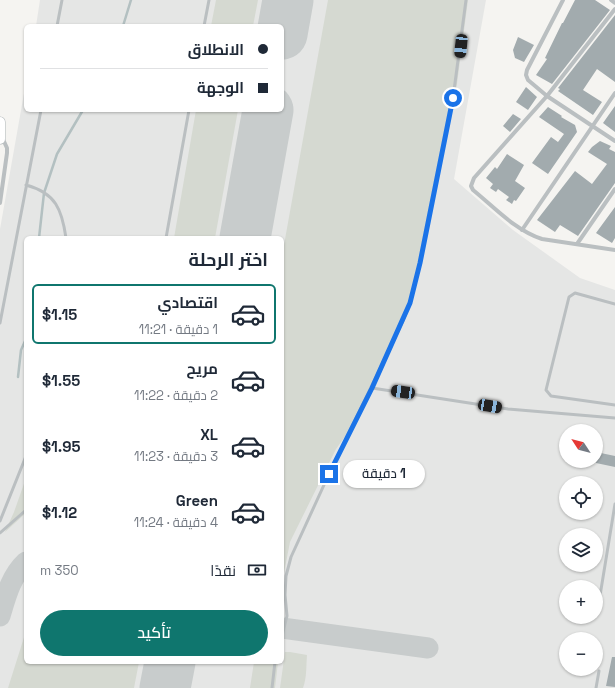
<!DOCTYPE html>
<html lang="ar">
<head>
<meta charset="utf-8">
<style>
  body { margin:0; font-family:"Space Grotesk",Cairo,sans-serif; background:#f6f6f7; color:#1f2937; direction:rtl; height:100vh; display:flex; flex-direction:column; font-size:15px; white-space:nowrap }
  * { box-sizing:border-box; margin:0 }
  p { font-size:13px; color:#747a83 }
  .icon { flex:none; width:22px; height:22px; fill:none; stroke:currentColor; stroke-width:2; stroke-linecap:round; stroke-linejoin:round }
  .map { position:relative; flex:1; overflow:hidden; direction:ltr }
  .sheet { position:absolute; left:24px; top:236px; width:260px; height:428px; display:flex; flex-direction:column; background:#fff; border-radius:6px; box-shadow:0 1px 3px #0004; direction:rtl }
  .sheet>* { flex:none }
  .hud { position:absolute; left:24px; top:24px; width:260px; height:88px; border-radius:6px; box-shadow:0 1px 3px #0004; direction:rtl; display:grid; align-content:center; height:88px; padding:0 16px; background:#fff }
  .needle { width:26px; rotate:306deg }
  .buttons { position:absolute; left:559px; top:424px; display:grid; gap:8px }
  .buttons a { display:grid; place-items:center; width:44px; height:44px; border-radius:50%; background:#fff; box-shadow:0 1px 3px #0004; font-size:20px }
  .end { position:absolute; width:18px; height:18px; margin:-9px; border:5px solid #1a73e8; background:#fff; box-shadow:0 0 0 2px #fff }
  .from { border-radius:50% }
  .bubble { position:absolute; height:28px; border-radius:14px; background:#fff; box-shadow:0 1px 3px #0004; font-size:13px; font-weight:600; line-height:28px; text-align:center; direction:rtl }
  .car { position:absolute; width:12px; height:24px; margin:-12px -6px; border-radius:5px; box-shadow:0 0 3px 1px #0007; background:linear-gradient(#222 24%,#8ab4d8 0 40%,#222 0 76%,#8ab4d8 0 86%,#222 0) }
  .hud b { display:flex; align-items:center; gap:14px; height:38px; font-size:15px }
  .hud b+b { border-top:1px solid #e0e1e3 }
  .hud i { width:10px; height:10px; background:#1f2937 }
  ul { padding:0; list-style:none }
  li { display:flex; align-items:center; gap:12px; height:60px; margin:0 8px 6px; padding:0 8px; border:2px solid transparent; border-radius:6px }
  li div { flex:1 }
  li b { display:block; font-size:15px }
  li em { font-style:normal; font-weight:600 }
  li.on { border-color:#0f766e }
  li>.icon { width:36px; height:36px; stroke-width:1.5 }
  h2 { padding:0 16px; font-size:18px; line-height:48px }
  .pay { display:flex; align-items:center; gap:10px; height:44px; padding:0 16px; font-size:15px }
  .pay p { margin-inline-start:auto }
  .button { display:flex; gap:8px; margin-top:auto; padding:8px 16px }
  .button a { flex:1; height:46px; border-radius:24px; background:#0f766e; color:#fff; font-size:16px; font-weight:600; line-height:46px; text-align:center }
  .map>svg:first-child { display:block }
</style>
</head>
<body>
<div class="map">
<svg width="615" height="688" viewBox="0 0 615 688">
  <rect width="100%" height="100%" fill="#f5f4f1"/>
  <path fill="#e5e6e5" fill-rule="evenodd" d="M40,0h446l-32,179 59,51 67,48 35,12v398h-615v-459l26,-147v28h256v-84h-246zM26,238h256v424h-256zM566,431h30v30h-30zM566,483h30v30h-30zM566,535h30v30h-30zM566,587h30v30h-30zM566,639h30v30h-30z"/>
  <path fill="#d5d9d1" d="M216,0h42l-5,26h-42z
    M328,0h140l-13,99 -42,200 -9,22 -55,110 -13,18 -46,93 -8,41v-327z
    M196,110h42l-23,128h-41z
    M26,478v35l-21,19 9,-20z
    M26,631v31h113l-5,26h-126z
    M285,652h5l17,3c-1,12 0,22 -4,33h-23z
    M254,662h24l-3,26h-25z"/>
  <g fill="none" stroke-linecap="round" stroke-linejoin="round">
    <path stroke="#b3c0c1" stroke-width="2.5" d="M123,26l8,-26
      M39,238l5,-45 13,-39 26,-44
      M18,377l3,-27 5,-11"/>
    <path stroke="#c8cccc" stroke-width="21" d="M0,616c6,-20 11,-40 26,-54
      M282,628l146,20"/>
    <path stroke="#c8cccc" stroke-width="51" d="M282,34l6,-34
      M245,238l23,-128
      M165,688l5,-26"/>
  </g>
  <path fill="#a2abae" d="M575,0h20l15,10 -58,74 -16,-9 11,-16 -2,-1 17,-35h1z
    M615,15v67l-18,-13 -14,21 19,12 -9,13 -35,-24 2,-2 -2,-1z
    M518,37l16,8 -10,17 -9,-4 -2,-8z
    M526,87l11,10 -9,13 -12,-8z
    M615,106v26l-12,-9z
    M548,107l14,9 -1,1 14,8 2,7 -29,42 -16,-11 19,-26 7,5 6,-8 -25,-17z
    M513,114l8,5 -11,13 -7,-6z
    M600,141l11,5 -2,3 6,3v31l-37,53 -18,-11 -5,7 -18,-12 38,-49 17,13 15,-20 -19,-12 4,-5z
    M507,154l17,11 -9,16 10,7 -9,13 -2,-1 -2,4 -6,-4 3,-3 -11,-8 -2,3 -6,-4 3,-4 -7,-6 9,-11 2,2z
    M615,207v31l-3,5 -16,-10z
    M596,452l19,4v11l-19,-4z
    M612,657h3v30l-9,-1z"/>
  <g fill="none" stroke-linecap="round" stroke-linejoin="round">
    <defs>
      <path id="secondary" d="M0,122v17"/>
    </defs>
    <use href="#secondary" stroke="#acb3b6" stroke-width="11"/>
    <path stroke="#babfc1" stroke-width="3" d="M57,26l5,-26
      M204,26l5,-26
      M26,185c30,8 36,25 40,53
      M166,238l23,-128
      M615,304l-40,-11 -6,4 -23,93 5,6 64,9
      M0,323l41,-213
      M372,388l136,21 107,9
      M0,521l26,-65
      M0,533l26,-23
      M598,608l17,-104
      M282,636l5,-20 -2,-21 1,-19 5,-19 38,-83 74,-153 7,-18 10,-40 33,-165 13,-98
      M272,688l3,-26
      M596,688l3,-17"/>
    <path stroke="#babfc1" stroke-width="4" d="M563,0l-36,70 -1,5 2,5 19,16 68,45
      M611,0l4,3
      M615,9l-68,87 -73,82 -3,8 2,4c21,17 43,41 69,49l73,11
      M0,203l7,-50v-5l-5,-11
      M522,230l93,-137
      M577,244l38,-55"/>
    <use href="#secondary" stroke="#fff" stroke-width="10"/>
  </g>
  <g fill="none" stroke-linecap="round" stroke-linejoin="round">
    <path stroke="#1a73e8" stroke-width="5" d="M329,474l43,-86 38,-85 10,-40 33,-165"/>
  </g>
</svg>
<div class="buttons">
<a><svg class="needle" viewBox="-14 -14 28 28"><path d="M0-13l5 13h-10z" fill="#e53935"/><path d="M0 13l5-13h-10z" fill="#747a83"/></svg></a>
<a><svg class="icon" aria-label="locate" viewBox="0 0 24 24"><circle cx="12" cy="12" r="6"/><path d="M12 2v4M12 18v4M2 12h4M18 12h4"/></svg></a>
<a><svg class="icon" aria-label="layers" viewBox="0 0 24 24"><path d="M12 4l9 5-9 5-9-5zM3 14l9 5 9-5"/></svg></a>
<a>+</a>
<a>−</a>
</div>
<i class="end from" style="left:453px;top:98px"></i>
<i class="end" style="left:329px;top:474px"></i>
<div class="bubble" style="left:343px;top:460px;width:82px">1 دقيقة</div>
<i class="car" style="left:461px;top:46px;rotate:186deg"></i>
<i class="car" style="left:403px;top:392px;rotate:278deg"></i>
<i class="car" style="left:490px;top:406px;rotate:100deg"></i>
<div class="hud">
<b><i class="from"></i>الانطلاق</b>
<b><i></i>الوجهة</b>
</div>
<section class="sheet">
<h2>اختر الرحلة</h2>
<ul>
<li class="on"><svg class="icon" aria-label="car" viewBox="0 0 24 24"><path d="M5 17H2v-5l4-1 3-4h7l3 4 3 1v5h-3M9 17h6M6 11h13"/><circle cx="7" cy="17" r="2"/><circle cx="17" cy="17" r="2"/></svg><div><b>اقتصادي</b><p>1 دقيقة · 11:21</p></div><em>$1.15</em></li>
<li><svg class="icon" aria-label="car" viewBox="0 0 24 24"><path d="M5 17H2v-5l4-1 3-4h7l3 4 3 1v5h-3M9 17h6M6 11h13"/><circle cx="7" cy="17" r="2"/><circle cx="17" cy="17" r="2"/></svg><div><b>مريح</b><p>2 دقيقة · 11:22</p></div><em>$1.55</em></li>
<li><svg class="icon" aria-label="car" viewBox="0 0 24 24"><path d="M5 17H2v-5l4-1 3-4h7l3 4 3 1v5h-3M9 17h6M6 11h13"/><circle cx="7" cy="17" r="2"/><circle cx="17" cy="17" r="2"/></svg><div><b>XL</b><p>3 دقيقة · 11:23</p></div><em>$1.95</em></li>
<li><svg class="icon" aria-label="car" viewBox="0 0 24 24"><path d="M5 17H2v-5l4-1 3-4h7l3 4 3 1v5h-3M9 17h6M6 11h13"/><circle cx="7" cy="17" r="2"/><circle cx="17" cy="17" r="2"/></svg><div><b>Green</b><p>4 دقيقة · 11:24</p></div><em>$1.12</em></li>
</ul>
<div class="pay"><svg class="icon" aria-label="cash" viewBox="0 0 24 24"><path d="M3 7h18v10H3z"/><circle cx="12" cy="12" r="2"/></svg>نقدًا<p>350 m</p></div>
<div class="button"><a>تأكيد</a></div>
</section>
</div>
</body>
</html>
